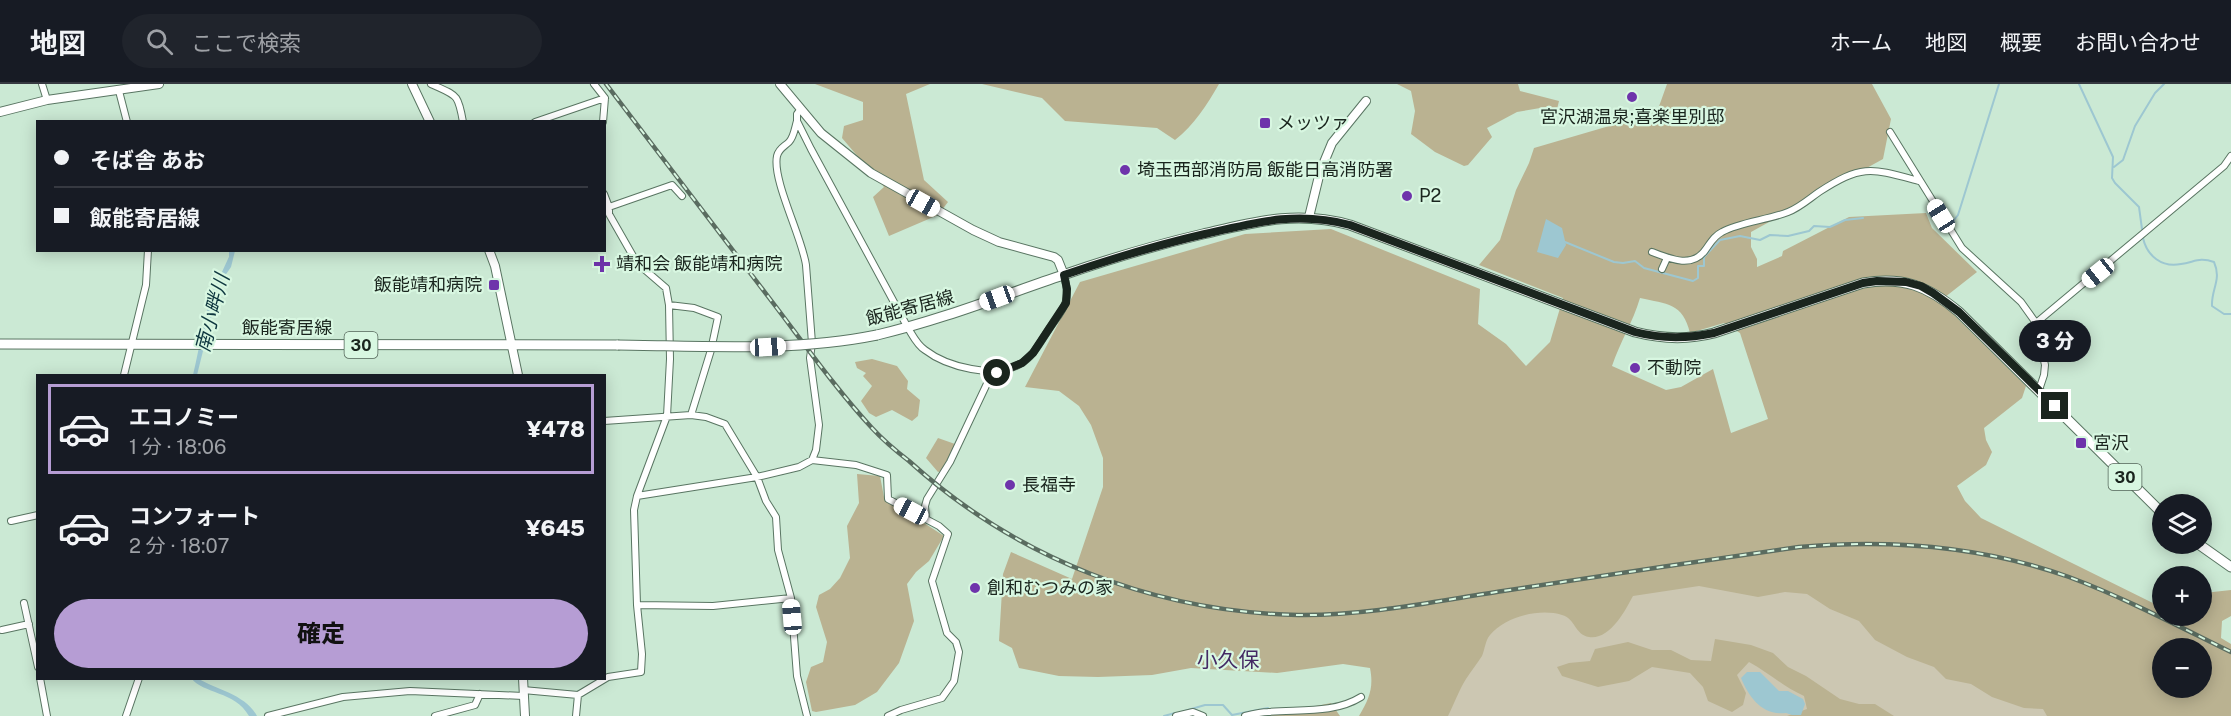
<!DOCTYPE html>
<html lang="ja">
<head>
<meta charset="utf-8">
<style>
  body { margin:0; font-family:"Public Sans","Noto Sans JP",sans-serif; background:#20242c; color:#f1f3f6; height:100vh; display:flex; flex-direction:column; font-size:22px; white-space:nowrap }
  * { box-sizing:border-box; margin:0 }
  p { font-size:20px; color:#9ea1a6 }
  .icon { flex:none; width:33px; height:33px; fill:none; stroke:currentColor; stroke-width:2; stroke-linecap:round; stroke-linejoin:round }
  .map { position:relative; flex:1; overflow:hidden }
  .panel { position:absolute; left:36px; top:290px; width:570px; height:306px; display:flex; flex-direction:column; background:#171b24; border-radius:0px; box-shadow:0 3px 15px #0003 }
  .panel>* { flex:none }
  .top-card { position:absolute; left:36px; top:36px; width:570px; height:132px; border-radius:0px; box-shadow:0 3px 15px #0003; display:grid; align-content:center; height:132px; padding:0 18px; background:#171b24 }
  .fabs { position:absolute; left:2152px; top:410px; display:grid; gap:12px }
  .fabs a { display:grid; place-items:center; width:60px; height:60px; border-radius:50%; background:#171b24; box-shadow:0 3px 15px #0003; font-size:30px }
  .end { position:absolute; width:27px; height:27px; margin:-14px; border:8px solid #1a251e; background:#fff; box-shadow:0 0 0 3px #fff }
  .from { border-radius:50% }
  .bubble { position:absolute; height:42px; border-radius:21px; background:#171b24; box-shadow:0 3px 15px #0003; font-size:20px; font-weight:800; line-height:42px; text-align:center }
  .car { position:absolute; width:18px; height:36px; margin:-18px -9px; border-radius:8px; box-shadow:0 0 4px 2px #0007; background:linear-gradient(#fff 24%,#345 0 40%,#fff 0 76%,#345 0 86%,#fff 0) }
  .top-card b { display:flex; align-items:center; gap:21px; height:57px; font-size:22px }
  .top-card b+b { border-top:2px solid #363941 }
  .top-card i { width:15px; height:15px; background:#f1f3f6 }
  ul { padding:10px 0 0; list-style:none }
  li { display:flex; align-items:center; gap:18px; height:90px; margin:0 12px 9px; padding:0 6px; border:3px solid transparent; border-radius:0px }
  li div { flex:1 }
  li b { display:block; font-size:22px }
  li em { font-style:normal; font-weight:800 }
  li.active { border-color:#b69dd4 }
  li>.icon { width:54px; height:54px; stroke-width:1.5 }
  .cta { display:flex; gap:12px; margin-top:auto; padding:12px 18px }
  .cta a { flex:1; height:69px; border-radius:36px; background:#b69dd4; color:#111; font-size:24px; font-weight:800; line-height:69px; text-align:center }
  header { display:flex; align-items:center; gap:36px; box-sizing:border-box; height:84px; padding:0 30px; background:#171b24; border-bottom:2px solid #363941 }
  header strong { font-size:28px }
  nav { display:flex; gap:33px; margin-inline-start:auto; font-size:21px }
  .search { width:420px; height:54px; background:#20242c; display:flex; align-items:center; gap:15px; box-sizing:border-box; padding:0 21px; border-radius:33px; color:#9ea1a6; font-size:22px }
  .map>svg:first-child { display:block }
</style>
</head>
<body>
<header>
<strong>地図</strong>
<div class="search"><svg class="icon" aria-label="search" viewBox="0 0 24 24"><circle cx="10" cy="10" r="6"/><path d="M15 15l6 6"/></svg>ここで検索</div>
<nav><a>ホーム</a><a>地図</a><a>概要</a><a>お問い合わせ</a></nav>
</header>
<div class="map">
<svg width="2231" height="632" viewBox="0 0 2231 632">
  <rect width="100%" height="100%" fill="#cbe9d4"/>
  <path fill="#ccc7b2" d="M1808,481l299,151h-685l84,-105z"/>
  <path fill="#bab291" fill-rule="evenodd" d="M815,0h115l-24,10 18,86 24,22 -10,13 -49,21 -16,-39 11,-10 -42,-49 2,-12 19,-6v-18z
    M982,0h237c-12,21 -25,41 -44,56l-18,-12 -92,-7 -23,-23z
    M1397,0h121l2,7 39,10 -3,12 -5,2 -5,-8 -29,5 -30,16 5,9 -24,28 -4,1 -29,-14 -24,-18 4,-23 -4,-20z
    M1667,0h205l19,35 -8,40 -132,73v15l6,12v8l25,-11 1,-5 66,-34 77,-4 6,15 45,44 -37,29 86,85 -4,12 -38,30 2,12 6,12 -6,13 -29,21 8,15 16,17 182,90v7h39v-20l2,-2 27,-3v26l-9,5 -1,17 10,6v72h-184l-4,-7 -19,-1 -32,-11 -21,-13 -25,-5 -12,-12 -27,-10 -32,-17 -16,-19 -29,-12 -23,-15 -22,-2 -27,5 -59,-11 -66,10c-8,15 -23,44 -44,41 -14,-2 -14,-19 -27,-22 -23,-7 -57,2 -72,20 -5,6 -5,14 -8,21 -5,8 -11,15 -16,23 -7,11 -12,25 -18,37h-89c10,-17 15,-28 11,-48l-27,-4 -66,9 -86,-5 -39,7 -54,2 -39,-1 -40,-8 -7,-20 -13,-7 4,-67 8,-22 61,27 31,-92v-29l-12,-33 -12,-19 -20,-15 -34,-4 55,-105 165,-48 86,-5 149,60 -2,35 28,20 20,22 24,-24 13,-44 -84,-33 21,-25 16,-50 13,-27 5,-15 123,-36zM1640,214c27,6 43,5 50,35l34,-10 16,10 28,86 -37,14 -18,-64 -32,18 -15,3 -54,-24c8,-24 21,-44 28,-68zM2163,564h39v39h-39z
    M872,275l25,7 11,15 -1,8 13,11 -2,16 -6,5 -20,-11 -16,7 -7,-4 -8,-12 11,-15 -9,-10 3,-3 -9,-5 -2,-6z
    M938,354l17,6 -13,27 -4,1 -12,-14z
    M857,390l23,2 4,21 60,39 -15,25 -13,11 -9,12 7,37 -15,42 -22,29 -22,13 -39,7 -4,-1 -6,-29 5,-15 12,-5 4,-20 -11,-35 3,-12 11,-6 10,-11 10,-20 -3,-32 12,-23z
    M1715,555l36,6 22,8 15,14 18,9 34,23 19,5h16l19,12h-107l20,-7 -3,-13c-20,-9 -35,-23 -55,-34l-12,13 9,18 -3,12 -11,7 -24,-11 -5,-14 -13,-14 -38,-6 -23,14 -31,6 -36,-11 -5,-9 12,-4 21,-2 5,-12 33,-7 24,8h19l20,10 20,1z
    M1331,619l9,13h-74z"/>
  <path fill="#9dc7d1" d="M1546,135l16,9 4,17 -8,13 -21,-6z
    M231,167h4l-4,16 -11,16 -23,92h-4c7,-29 11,-59 21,-87 5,-13 16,-23 17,-37z
    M1747,588h13l19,19h9l15,8 2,5 -4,11h-9l-6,-2c-24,3 -37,-16 -45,-35z
    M191,594h6c20,12 48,16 60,38h-8c-14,-25 -46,-22 -58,-38z"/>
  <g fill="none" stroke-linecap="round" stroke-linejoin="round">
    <path stroke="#9dc7d1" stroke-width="2" d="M2079,0l34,73 -1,21 3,5 24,24 3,22
      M2114,83l9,-7 12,-34 20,-33 9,-9
      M1954,136l4,-5 41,-131
      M2143,154c4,18 19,30 38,26 14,-2 18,-7 33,-2 8,18 -3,27 -2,44l12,8h7
      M1565,158l49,20 9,1 12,-2 9,7 49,13 5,-3v-12h6v-9l16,-17 20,-4 20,4 10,-5 18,1 21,-5 5,-5 16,1 15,-7 18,-2
      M219,197l11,-24v-7
      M1181,628l24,-7h18l9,10 36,-7
      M1164,632l11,-3"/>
    <defs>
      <path id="minor" d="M42,0l5,16
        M431,0c26,12 27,9 32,38
        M594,0l11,14 -2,24
        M119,7l8,31
        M800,26l-3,4v7l14,28 97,179c5,8 9,17 17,22 22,17 70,29 95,14 13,-7 21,-23 29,-35 16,-23 22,-26 15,-54
        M535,38l70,-24
        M1890,48l72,116 59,54 15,21 9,42 -1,10 -5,15
        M604,110l5,13v7l28,49 29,25 3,17 1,54 -3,57 -30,80
        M609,123l63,-22 10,11
        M1652,168c18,7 41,17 54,-3 5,-7 8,-13 16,-17 18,-10 46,-12 66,-20 11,-4 21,-13 31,-20 43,-28 52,-24 100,-11
        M1662,185l5,-11
        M669,221l25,3 24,9 -7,33 -20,65
        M2036,239l188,-157 7,-10
        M124,291l22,-90 2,-35
        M604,337l87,-6 15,2 19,7 32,53 9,24 10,16 2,33 13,48 6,78 10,40
        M812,376l44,5 31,10 1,24 51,27 9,8 -16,47 15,52 9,9 3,10 -5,29 -12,17 -41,12 -13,6
        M926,435l-1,-13 2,-7 23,-37 42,-89
        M11,437l27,-6
        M24,519l14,64
        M637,521l76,1 78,-8
        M2,546l27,-6
        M40,594l7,38
        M523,606l55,5 30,-18 33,-5 1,-18 -5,-49 -3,-95 3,-14 120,-19 42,-10 13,-7 4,-10 3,-25 -9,-67 2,-15 -6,-78c-4,-28 -34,-85 -29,-109 2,-8 7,-9 12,-14 5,-5 6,-15 8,-21
        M126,632l13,-38
        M268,632l75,-19 67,-6 113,5
        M435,632l40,-11 5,-11
        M576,632l2,-21
        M1176,632l17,-4 10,4
        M1245,632c8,-2 16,-4 23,-4 30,-3 66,2 93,-15"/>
      <path id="tertiary" d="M412,0l18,38
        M780,0l41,49 50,40 102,57 26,12 55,15 4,3 6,15
        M0,28l47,-12 112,-16
        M1309,133l11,-45 12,-29 34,-42
        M489,166l6,16 23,109
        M523,594l2,38"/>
      <path id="primary" d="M877,251c64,-15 124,-39 186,-60 46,-16 93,-30 140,-41 52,-12 93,-24 147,-9l285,107c27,7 52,8 79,1l149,-50c40,-7 65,3 96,29l204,202
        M0,260l618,1
        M2197,459l34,24"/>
    </defs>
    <use href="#minor" stroke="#597562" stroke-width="8"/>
    <use href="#tertiary" stroke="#597562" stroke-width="10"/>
    <use href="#primary" stroke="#597562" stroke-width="11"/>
    <use href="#minor" stroke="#fff" stroke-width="6"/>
    <use href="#tertiary" stroke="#fff" stroke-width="8"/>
    <use href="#primary" stroke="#fff" stroke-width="9"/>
    <defs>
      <path id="rail" d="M606,0c55,72 109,143 164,215 33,43 65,89 102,129 11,12 24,23 37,33 107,97 244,151 389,154 67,1 139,-14 205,-24 99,-15 197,-30 296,-44 91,-8 183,-1 270,30 56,21 109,49 162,75"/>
    </defs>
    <use href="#rail" stroke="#5a6c60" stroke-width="4.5"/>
    <use href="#rail" stroke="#d8f7e1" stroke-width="2" stroke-dasharray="7" stroke-linecap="butt"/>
    <defs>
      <path id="primary-bridge" d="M618,261c87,1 174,7 259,-10"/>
    </defs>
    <use href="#primary-bridge" stroke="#597562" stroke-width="11" stroke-linecap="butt"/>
    <use href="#primary-bridge" stroke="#fff" stroke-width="9"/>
  </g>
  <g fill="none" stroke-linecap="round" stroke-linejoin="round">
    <path stroke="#1a251e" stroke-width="8" d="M997,289l25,-10 11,-10 33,-50 1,-14 -3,-14c47,-16 93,-30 141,-41 52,-12 92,-23 145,-9l285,107c27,7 51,7 79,1l149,-50 14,-2 29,1 15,4 12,7 26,19 96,94"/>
  </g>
  <g fill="#6e34ab" stroke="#d8f7e1" stroke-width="2">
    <circle cx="1632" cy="13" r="6"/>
    <rect x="1259" y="33" width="12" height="12" rx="3"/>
    <circle cx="1125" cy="86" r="6"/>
    <circle cx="1407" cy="112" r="6"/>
    <path d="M599 171h6v6h6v6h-6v6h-6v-6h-6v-6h6z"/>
    <rect x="488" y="195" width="12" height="12" rx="3"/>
    <circle cx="1635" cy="284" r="6"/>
    <rect x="2075" y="353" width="12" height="12" rx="3"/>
    <circle cx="1010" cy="401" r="6"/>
    <circle cx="975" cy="504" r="6"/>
  </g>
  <g text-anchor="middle" stroke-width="4.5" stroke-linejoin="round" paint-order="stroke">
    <g fill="#d8f7e1" stroke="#536458" stroke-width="1.5">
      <rect x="344.5" y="248" width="33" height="26" rx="4.5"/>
      <rect x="2108.5" y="380" width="33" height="26" rx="4.5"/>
    </g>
    <g font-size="16" font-weight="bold" fill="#1a251e">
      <text x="361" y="267">30</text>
      <text x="2125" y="399">30</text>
    </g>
    <g font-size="18" fill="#1a251e" stroke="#d8f7e1" text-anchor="start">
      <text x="1632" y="39" text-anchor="middle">宮沢湖温泉;喜楽里別邸</text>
      <text x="1277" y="45">メッツァ</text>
      <text x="1137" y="92">埼玉西部消防局 飯能日高消防署</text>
      <text x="1419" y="118">P2</text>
      <text x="616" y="186">靖和会 飯能靖和病院</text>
      <text x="482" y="207" text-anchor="end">飯能靖和病院</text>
      <text x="1647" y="290">不動院</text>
      <text x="2093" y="365">宮沢</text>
      <text x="1022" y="407">長福寺</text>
      <text x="987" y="510">創和むつみの家</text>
    </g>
    <g font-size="18" fill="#1a251e" stroke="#d8f7e1">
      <text transform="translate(910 224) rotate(-15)" y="6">飯能寄居線</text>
      <text x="287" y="250">飯能寄居線</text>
    </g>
    <g font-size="20" font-style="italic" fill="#0d363e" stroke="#d8f7e1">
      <text transform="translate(212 229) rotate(-75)" y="7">南小畔川</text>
    </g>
    <g font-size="21" fill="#442a64" stroke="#d8f7e1">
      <text x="1228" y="583">小久保</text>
    </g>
  </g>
</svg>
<div class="fabs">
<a><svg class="icon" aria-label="layers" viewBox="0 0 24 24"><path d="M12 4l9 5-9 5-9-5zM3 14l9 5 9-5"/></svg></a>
<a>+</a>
<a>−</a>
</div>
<i class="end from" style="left:997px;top:289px"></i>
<i class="end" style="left:2055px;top:322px"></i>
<div class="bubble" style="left:2019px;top:236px;width:72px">3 分</div>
<i class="car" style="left:923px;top:119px;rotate:119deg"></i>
<i class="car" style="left:1941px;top:132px;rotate:328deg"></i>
<i class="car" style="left:2098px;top:189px;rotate:231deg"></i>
<i class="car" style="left:997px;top:214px;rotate:250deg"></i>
<i class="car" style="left:768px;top:263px;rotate:87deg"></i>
<i class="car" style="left:911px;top:427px;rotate:298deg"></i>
<i class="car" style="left:792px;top:533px;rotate:355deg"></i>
<div class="top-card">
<b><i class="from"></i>そば舎 あお</b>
<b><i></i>飯能寄居線</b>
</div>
<section class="panel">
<ul>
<li class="active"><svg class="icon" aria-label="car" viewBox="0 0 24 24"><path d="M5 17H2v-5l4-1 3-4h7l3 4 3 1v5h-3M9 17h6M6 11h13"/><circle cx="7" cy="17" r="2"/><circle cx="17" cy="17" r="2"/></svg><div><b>エコノミー</b><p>1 分 · 18:06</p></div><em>¥478</em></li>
<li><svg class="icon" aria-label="car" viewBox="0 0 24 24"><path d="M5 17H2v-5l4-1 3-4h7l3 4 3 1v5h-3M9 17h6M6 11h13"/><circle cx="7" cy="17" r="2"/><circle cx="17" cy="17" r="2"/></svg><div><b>コンフォート</b><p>2 分 · 18:07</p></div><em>¥645</em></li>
</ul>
<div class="cta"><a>確定</a></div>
</section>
</div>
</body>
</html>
